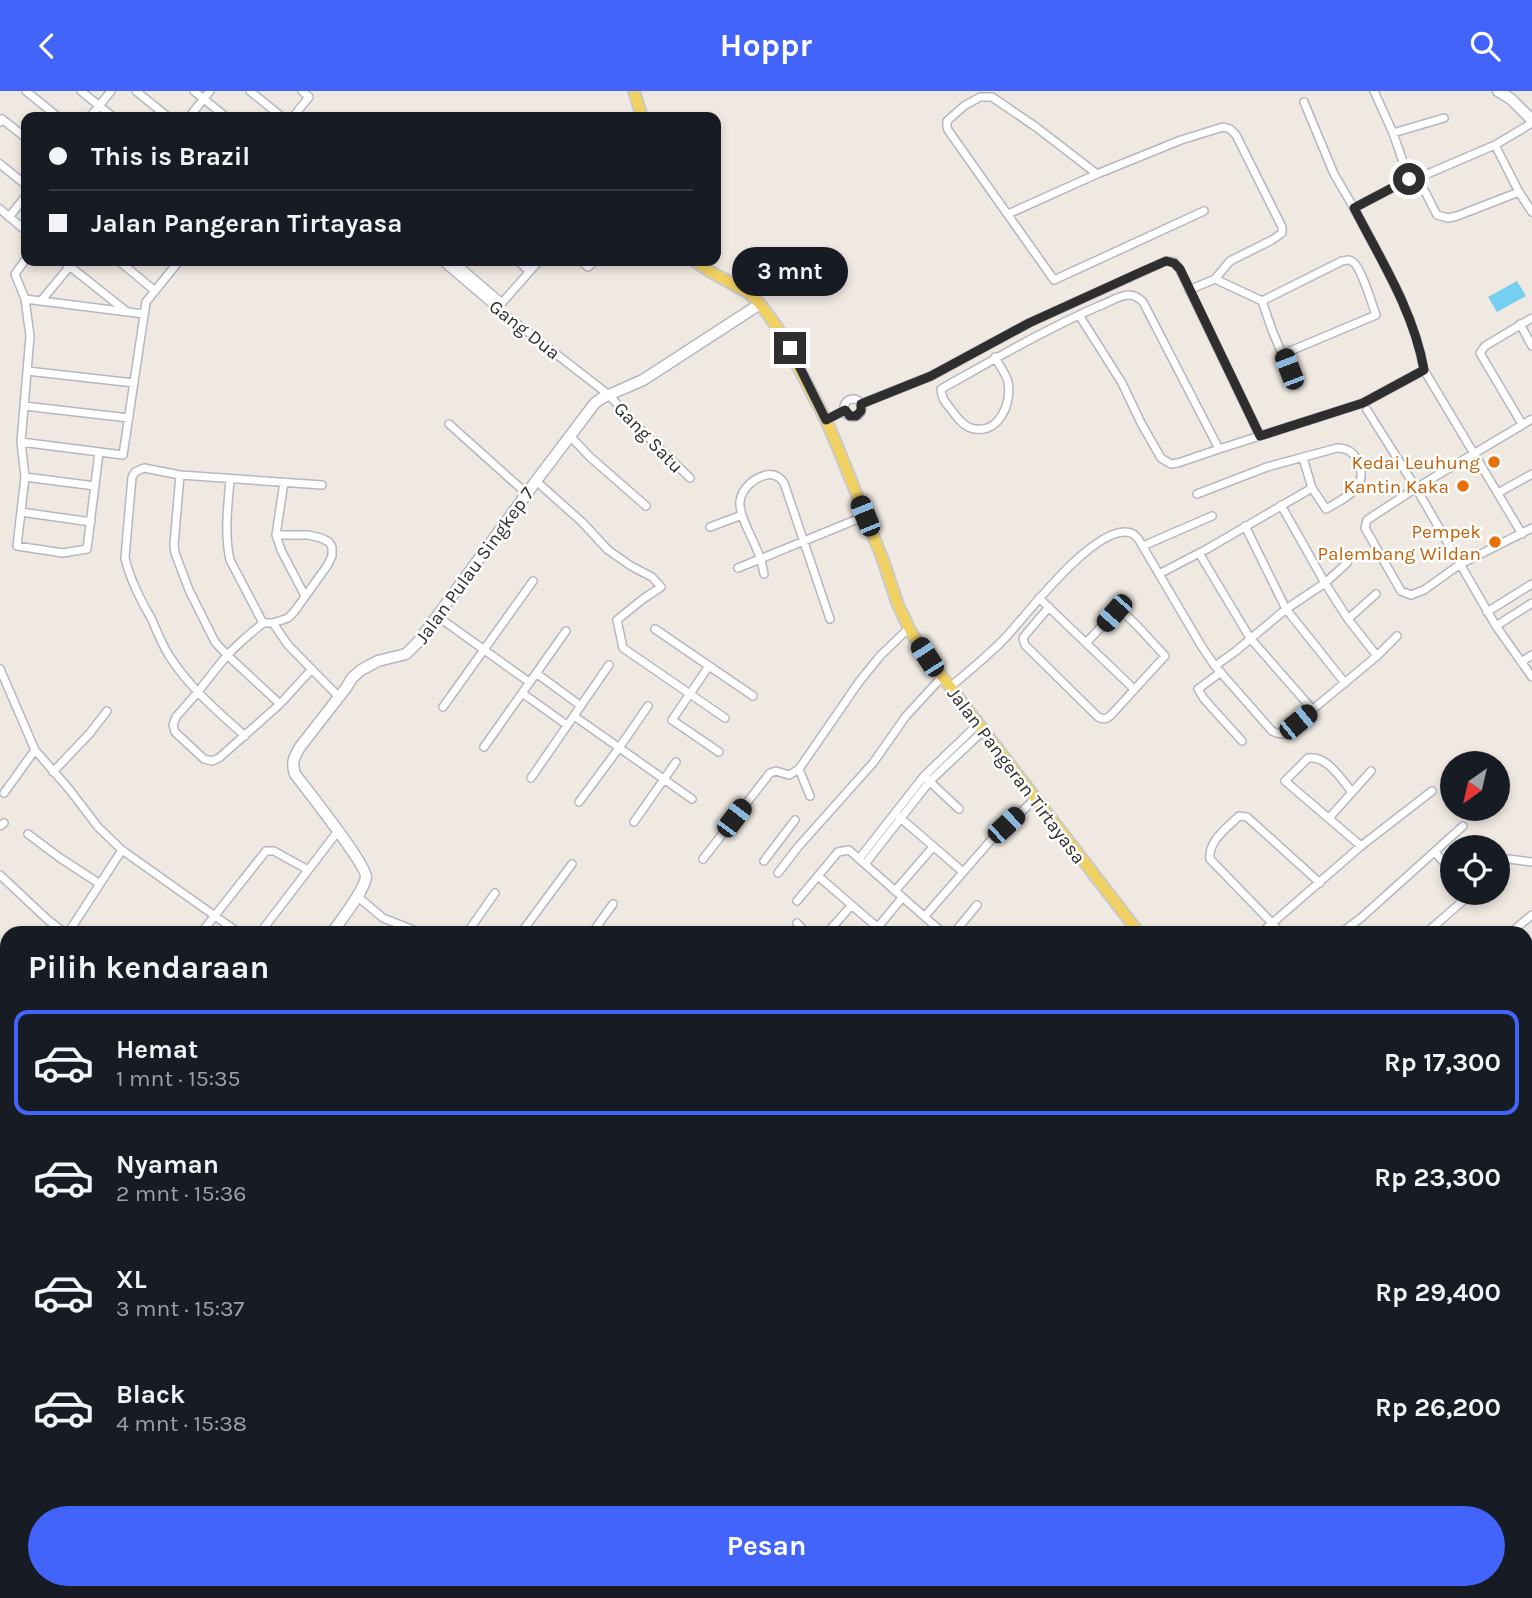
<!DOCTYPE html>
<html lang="id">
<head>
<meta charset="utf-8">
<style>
  body { margin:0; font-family:Karla,sans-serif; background:#242831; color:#f1f3f6; height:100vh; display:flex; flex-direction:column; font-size:26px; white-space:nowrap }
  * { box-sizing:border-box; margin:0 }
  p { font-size:23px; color:#9ea1a6 }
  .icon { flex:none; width:38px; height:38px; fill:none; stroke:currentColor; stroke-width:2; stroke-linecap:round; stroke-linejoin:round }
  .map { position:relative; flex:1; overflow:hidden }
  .details { position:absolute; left:0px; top:835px; width:1533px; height:674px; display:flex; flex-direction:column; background:#171b24; border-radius:21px 21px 0 0; box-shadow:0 4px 10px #0003 }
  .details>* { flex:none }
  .hud { position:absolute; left:21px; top:21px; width:700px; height:154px; border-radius:14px; box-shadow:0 4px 10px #0003; display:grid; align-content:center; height:154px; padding:0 28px; background:#171b24 }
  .needle { width:46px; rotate:214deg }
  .controls { position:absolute; left:1440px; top:660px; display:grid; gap:14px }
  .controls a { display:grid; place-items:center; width:70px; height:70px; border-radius:50%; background:#171b24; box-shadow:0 4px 10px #0003; font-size:35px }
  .end { position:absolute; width:32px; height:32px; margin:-16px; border:9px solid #2e2e2e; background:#fff; box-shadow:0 0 0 4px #fff }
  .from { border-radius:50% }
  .bubble { position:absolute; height:49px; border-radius:24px; background:#171b24; box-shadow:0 4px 10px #0003; font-size:23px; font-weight:700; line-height:49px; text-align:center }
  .car { position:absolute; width:21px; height:42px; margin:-21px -10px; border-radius:9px; box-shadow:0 0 5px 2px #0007; background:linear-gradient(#222 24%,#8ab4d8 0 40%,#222 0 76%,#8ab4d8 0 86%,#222 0) }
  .hud b { display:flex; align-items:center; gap:24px; height:66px; font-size:26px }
  .hud b+b { border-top:2px solid #363941 }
  .hud i { width:18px; height:18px; background:#f1f3f6 }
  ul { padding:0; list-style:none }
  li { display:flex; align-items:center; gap:21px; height:105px; margin:0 14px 10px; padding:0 14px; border:4px solid transparent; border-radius:14px }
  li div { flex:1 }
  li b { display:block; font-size:26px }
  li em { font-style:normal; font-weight:700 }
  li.current { border-color:#4264fb }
  li>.icon { width:63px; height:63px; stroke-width:1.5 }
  h2 { padding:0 28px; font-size:32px; line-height:84px }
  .button { display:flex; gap:14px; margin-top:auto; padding:14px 28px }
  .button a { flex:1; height:80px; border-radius:42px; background:#4264fb; color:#fff; font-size:28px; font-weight:700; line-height:80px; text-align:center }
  header { display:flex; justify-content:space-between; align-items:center; height:91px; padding:0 28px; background:#4264fb; color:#fff; font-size:32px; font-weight:700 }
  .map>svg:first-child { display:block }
</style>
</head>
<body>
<header><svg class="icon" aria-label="back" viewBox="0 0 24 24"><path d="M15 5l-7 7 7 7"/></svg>Hoppr<svg class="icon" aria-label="search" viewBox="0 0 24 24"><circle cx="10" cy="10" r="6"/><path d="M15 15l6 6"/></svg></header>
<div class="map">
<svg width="1532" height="1507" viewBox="0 0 1532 1507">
  <rect width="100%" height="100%" fill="#efe9e1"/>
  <path fill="#75cff0" d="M1517,190l9,15 -29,16 -9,-15z"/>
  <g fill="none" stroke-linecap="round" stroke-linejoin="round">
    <defs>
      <path id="street" d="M26,0l32,26
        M81,0l32,26
        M136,0l32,26
        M194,0l32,26
        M250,0l32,26
        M1374,0l19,42 16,46
        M1304,11l30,72 20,34
        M90,26l21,-26
        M189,26l21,-26
        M293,26l16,-20 -7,-6
        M0,31l2,-3 24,19
        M1393,42l51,-15
        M1495,54l24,47 13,20
        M0,73l26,21
        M1097,83l-61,-47 -44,-30h-12l-16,9 -17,15v5l1,4 106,150 150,-69
        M1418,87l19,37 11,3 9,-2 62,-24
        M0,118l26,22
        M1008,123l89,-40 84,-34 42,-13 7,2 6,6 46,92v6l-10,7 -42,21 -15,18 -26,11
        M9,126l17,-21
        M26,168l-11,15 10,25 5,37 -9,106 4,35 -8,69 46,7 24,-4 12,-97
        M63,170l63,50
        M119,170l36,30
        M442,170l55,47 112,87 28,31 53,52
        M453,170l49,42
        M518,170l11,10
        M581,170l7,6 7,-6
        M1215,188l47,22
        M25,208l119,15
        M41,210l33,-40
        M500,214l39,-44
        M1079,224l43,68 19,40 20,35 10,6 7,-1 41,-14 144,-46 61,-33
        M1520,233l12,22
        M1283,263l93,-39c-4,-11 -15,-48 -23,-53 -4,-3 -6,-2 -11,-1l-80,40 10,29 23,55
        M995,266c4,8 11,17 13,25 4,20 -8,51 -33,47 -11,-1 -19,-13 -25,-21 -5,-6 -9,-11 -9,-19 52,-29 103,-59 158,-83 9,-3 20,-11 30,-11 6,0 10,3 14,7l76,147
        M27,280l107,12
        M844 317a9 9 0 1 1 18 0a9 9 0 1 1-18 0Z
        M861,313l70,-28 98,-53 137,-62 8,1 6,8 80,166
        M24,315l105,12
        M1367,319l49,78 80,138 36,51
        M1532,328l-116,69 -49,32 -2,8 36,63 10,4 13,-5 35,-25 73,-37
        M826,329l19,-10
        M449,333l77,69
        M1522,333l-42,-71 5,-7 47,-28
        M569,344l21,22 56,49
        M21,351l102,13 23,-153 33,-41
        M180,384l-6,70 1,8 14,37 26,52 12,13 53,49
        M25,386l70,9
        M230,388c-2,27 -6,54 0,81l33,63
        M536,390l46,41 26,28 23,16 21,11 9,10 -18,12 -26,21 6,28 102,70
        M284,391l-8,53 5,15 24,46
        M1498,402l34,-19
        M1197,403l70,-27 70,-19c9,0 15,3 19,10 16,28 -8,38 -30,51l-14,-21 -9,-30
        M1281,414l44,78 23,36 29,37
        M21,421l70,10
        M1245,435l41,83 59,74
        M710,436l32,-12
        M1522,443l-98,-164c-10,-58 -43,-110 -70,-162l55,-29 9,-1 77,-33 37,-22
        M276,444h32l13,3 8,4 3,5v9l-5,10 -33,46 -6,6 -15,5h-10l-19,16 -17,16 -30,38 -21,24 -3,8 2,7 29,27 8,2 7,-3 61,-54 31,-34
        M1143,455l69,-30
        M1199,462l51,85 63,72
        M738,477l127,-52
        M764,483c-1,-6 -2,-11 -4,-16 -4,-15 -22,-42 -20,-57 2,-13 14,-23 26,-26 8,-2 14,2 18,8l46,136
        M1159,483l48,-25 105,-61
        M1039,507l95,91
        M1049,516l-23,27 -3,4 2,7 73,72c6,3 9,2 14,-3l53,-58c-8,-8 -37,-43 -45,-44 -2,0 -4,1 -6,1l-27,29
        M1487,521l45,-28
        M437,525l92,66
        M1348,528l28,-25
        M273,532l15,22 51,52
        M1496,535l36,-23
        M655,538l98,67
        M1521,571l11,-7
        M709,575l-37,54 47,32
        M1215,575l21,-15 50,-42 39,-26 22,-20
        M0,578l35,81 34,39 29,38 24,23 117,83
        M1221,581l-23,17 6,10 38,42
        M536,582l45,33
        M950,596c19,-16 39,-32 56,-50 23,-25 85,-107 120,-105 6,0 9,3 13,8l63,107 13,19 57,65 5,2 6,1 94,-78 20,-20
        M522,602l45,32
        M443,616l90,-126
        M574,625l118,83
        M245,645c-28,-25 -55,-48 -75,-79 -8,-12 -13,-26 -19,-39 -11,-19 -21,-38 -26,-60l7,-81 3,-5 9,-4 36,7 142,10
        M484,656l82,-116
        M799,678l11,27
        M53,681l37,-39 17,-22
        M531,687l78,-113
        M927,688l32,30
        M1352,701c-11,-13 -25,-37 -44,-34l-23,23 76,65
        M4,702l31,-43
        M579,711l40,-54 29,-42
        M897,724l66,57
        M1329,727l42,-47
        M634,731l42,-60
        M0,735l4,-3
        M28,743l32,24 40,26
        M1435,761l17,20
        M703,768l67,-86 6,-2 13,4 10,-6 60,-87 21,-26 29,-28
        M859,768l65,-83 54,-52
        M764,770l31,-41
        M865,773l65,-83 53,-50
        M1498,778l11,-10 23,3
        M778,782l20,-26 75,-84 33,-47 36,-39
        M0,784l48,45 17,13
        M818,785l66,57
        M895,800l38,-44
        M357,805l26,22 38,15
        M797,810l41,-49 11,-2 94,83
        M925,825l67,-77 43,-40
        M797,832l9,10
        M878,836l24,-29
        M68,842l54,-83
        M201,842l65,-82h8l34,19
        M260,842l78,-102
        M467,842l28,-40
        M521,842l51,-69
        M592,842l21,-29
        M827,842l24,-27
        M954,842l23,-28
        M1261,842l100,-87 71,-55
        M1280,842l-8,-10 -62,-64c-2,-18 17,-31 29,-43l8,1 73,66
        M1341,842l21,-16 101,-91
        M1426,842l46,-40
        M1510,842l22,-18
        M1526,903l6,-6
        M0,971l7,-15
        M1526,978l6,-6
        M1526,1025l6,4
        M1526,1052l6,-5
        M1526,1229l6,-8
        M0,1320l7,5
        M0,1351l7,4
        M0,1442l7,5
        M1038,1502l8,5
        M1142,1502l4,5
        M1206,1502l4,5
        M1359,1502l4,5
        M1264,1504l3,-2
        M436,1507l4,-5
        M515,1507l4,-5
        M725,1507l5,-5
        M790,1507l4,-5
        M840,1507l3,-5
        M894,1507l3,-5
        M943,1507l4,-5
        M990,1507l4,-5
        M1022,1507l4,-5
        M1062,1507l4,-5
        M1318,1507l7,-5
        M1452,1507l9,-5"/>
      <path id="secondary" d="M1498,0l13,8 21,21
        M332,842c8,-12 33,-43 34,-56 0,-13 -59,-87 -71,-103 -4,-11 -1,-17 5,-27l46,-59 6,-10 9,-8 17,-9 28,-7 13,-13 117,-160 59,-78 7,-5 41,-18 117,-76
        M0,1030l7,9
        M0,1420l7,-11
        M604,1502l9,5"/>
      <path id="primary" d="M634,0l8,26
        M695,170l14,10 40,22 11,11 17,23 49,93 12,28 45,112 15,45 13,27 16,25 37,48 175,228
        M1526,1289l6,7"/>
    </defs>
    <use href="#street" stroke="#b4b7c1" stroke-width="10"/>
    <use href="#secondary" stroke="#b4b7c1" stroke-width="13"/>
    <use href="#primary" stroke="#c9c9c9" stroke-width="14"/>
    <use href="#street" stroke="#fff" stroke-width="7"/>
    <use href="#secondary" stroke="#fff" stroke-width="10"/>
    <use href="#primary" stroke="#f2d163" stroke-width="10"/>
  </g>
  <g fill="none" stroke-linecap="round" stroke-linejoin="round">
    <path stroke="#2e2e2e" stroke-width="9" d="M790,257l36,72 19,-10 5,6h6l5,-5v-7l70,-28 98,-53 112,-51 25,-11 8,2 6,6 80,167 103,-33 61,-33c-10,-58 -43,-110 -70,-162l55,-29"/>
  </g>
  <g fill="#e8710a" stroke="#fff" stroke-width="2.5">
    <circle cx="1494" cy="371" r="7"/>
    <circle cx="1463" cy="395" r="7"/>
    <circle cx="1495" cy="451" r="7"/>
  </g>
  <g text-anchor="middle" stroke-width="5" stroke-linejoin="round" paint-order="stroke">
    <g font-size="19" fill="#2e2e2e" stroke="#fff">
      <text transform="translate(525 238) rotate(38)" y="7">Gang Dua</text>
      <text transform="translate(649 346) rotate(46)" y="7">Gang Satu</text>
      <text transform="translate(474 474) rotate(-54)" y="7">Jalan Pulau Singkep 7</text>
      <text transform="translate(1017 684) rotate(53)" y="7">Jalan Pangeran Tirtayasa</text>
    </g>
    <g font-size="19" fill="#c56008" stroke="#fff" text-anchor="end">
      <text x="1480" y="378">Kedai Leuhung</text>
      <text x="1449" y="402">Kantin Kaka</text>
      <text x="1481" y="447">Pempek<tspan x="1481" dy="22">Palembang Wildan</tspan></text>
    </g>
  </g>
</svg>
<div class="controls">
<a><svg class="needle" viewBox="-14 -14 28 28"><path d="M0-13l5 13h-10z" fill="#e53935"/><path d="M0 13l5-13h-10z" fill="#9ea1a6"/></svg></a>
<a><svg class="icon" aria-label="locate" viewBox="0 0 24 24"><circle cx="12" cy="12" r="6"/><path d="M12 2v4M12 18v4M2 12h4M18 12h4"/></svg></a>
</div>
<i class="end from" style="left:1409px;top:88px"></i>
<i class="end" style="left:790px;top:257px"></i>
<div class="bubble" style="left:732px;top:156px;width:116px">3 mnt</div>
<i class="car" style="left:1289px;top:278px;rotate:339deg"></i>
<i class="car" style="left:865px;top:425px;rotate:338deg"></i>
<i class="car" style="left:1114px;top:522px;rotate:221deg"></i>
<i class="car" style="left:927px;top:566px;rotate:327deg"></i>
<i class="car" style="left:1298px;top:631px;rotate:51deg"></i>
<i class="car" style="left:734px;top:727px;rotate:37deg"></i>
<i class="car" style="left:1006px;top:734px;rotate:47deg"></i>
<div class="hud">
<b><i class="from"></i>This is Brazil</b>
<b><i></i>Jalan Pangeran Tirtayasa</b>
</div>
<section class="details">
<h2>Pilih kendaraan</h2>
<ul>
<li class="current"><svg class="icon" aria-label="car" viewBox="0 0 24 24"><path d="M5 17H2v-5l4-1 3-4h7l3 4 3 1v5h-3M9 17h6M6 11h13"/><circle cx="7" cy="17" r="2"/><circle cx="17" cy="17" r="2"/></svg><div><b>Hemat</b><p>1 mnt · 15:35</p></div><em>Rp 17,300</em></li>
<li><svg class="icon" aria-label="car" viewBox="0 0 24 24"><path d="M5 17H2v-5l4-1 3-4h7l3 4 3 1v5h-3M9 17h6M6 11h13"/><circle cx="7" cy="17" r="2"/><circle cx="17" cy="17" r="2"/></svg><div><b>Nyaman</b><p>2 mnt · 15:36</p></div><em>Rp 23,300</em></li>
<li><svg class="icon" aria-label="car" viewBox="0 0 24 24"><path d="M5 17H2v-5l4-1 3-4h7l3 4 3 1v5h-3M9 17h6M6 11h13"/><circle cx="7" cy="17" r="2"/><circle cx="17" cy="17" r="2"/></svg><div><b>XL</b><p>3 mnt · 15:37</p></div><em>Rp 29,400</em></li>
<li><svg class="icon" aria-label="car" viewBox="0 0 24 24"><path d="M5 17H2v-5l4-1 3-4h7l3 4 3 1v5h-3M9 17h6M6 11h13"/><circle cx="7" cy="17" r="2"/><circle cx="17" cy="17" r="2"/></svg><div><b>Black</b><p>4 mnt · 15:38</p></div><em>Rp 26,200</em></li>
</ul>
<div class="button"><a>Pesan</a></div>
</section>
</div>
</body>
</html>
